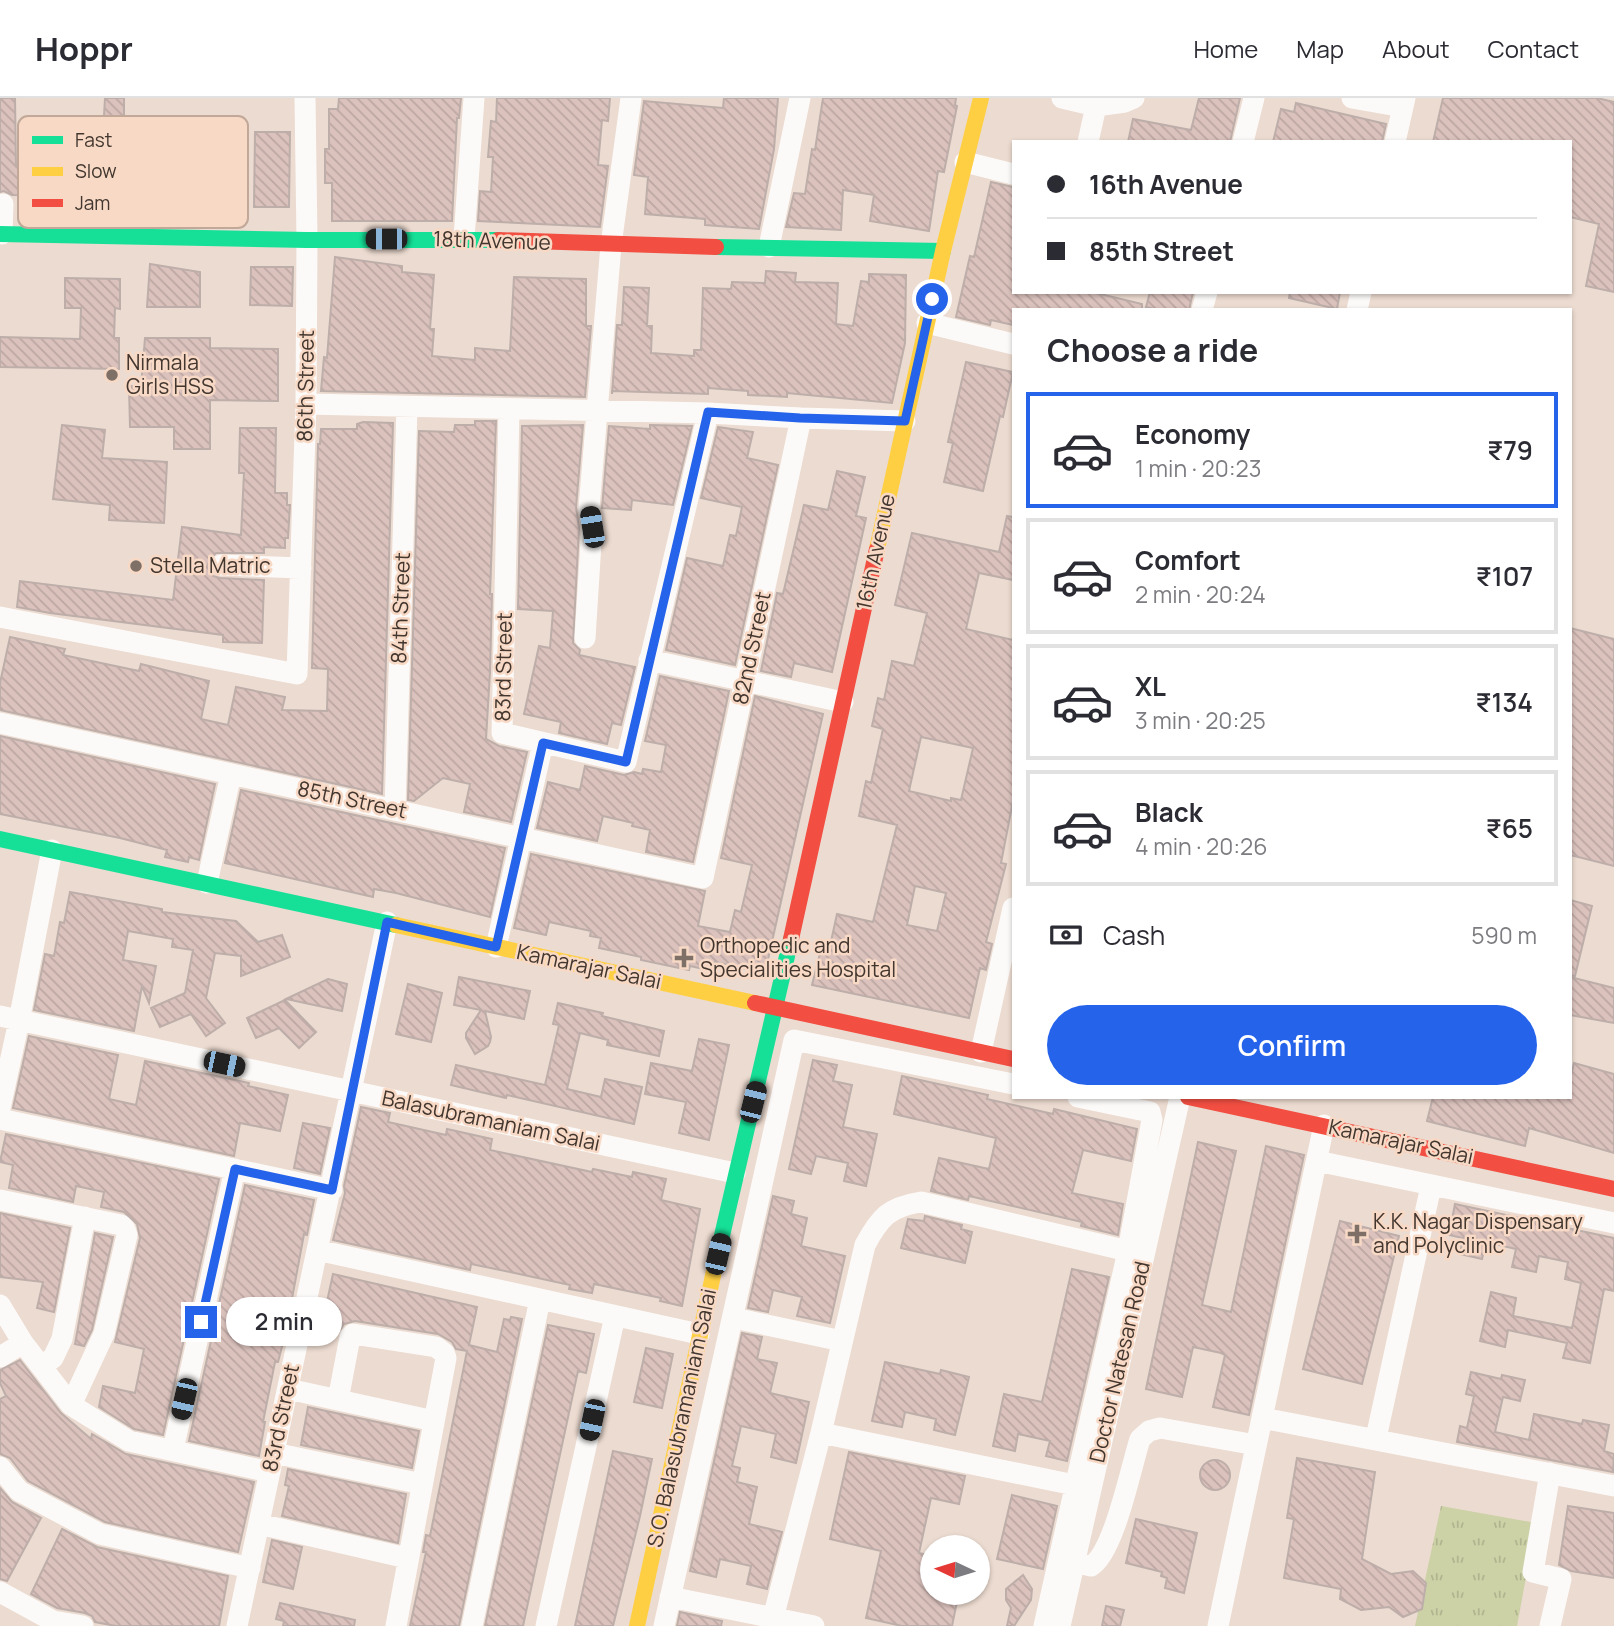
<!DOCTYPE html>
<html lang="en">
<head>
<meta charset="utf-8">
<style>
  body { margin:0; font-family:Manrope,sans-serif; background:#f7f7f7; color:#2b2b33; height:100vh; display:flex; flex-direction:column; font-size:26px; white-space:nowrap }
  * { box-sizing:border-box; margin:0 }
  p { font-size:23px; color:#7c7c81 }
  .icon { flex:none; width:38px; height:38px; fill:none; stroke:currentColor; stroke-width:2; stroke-linecap:round; stroke-linejoin:round }
  .map { position:relative; flex:1; overflow:hidden }
  .drawer { position:absolute; left:1012px; top:210px; width:560px; height:791px; display:flex; flex-direction:column; background:#fff; border-radius:0px; box-shadow:0 2px 5px #0004 }
  .drawer>* { flex:none }
  .top-card { position:absolute; left:1012px; top:42px; width:560px; height:154px; border-radius:0px; box-shadow:0 2px 5px #0004; display:grid; align-content:center; height:154px; padding:0 35px; background:#fff }
  .needle { width:46px; rotate:274deg }
  .fabs { position:absolute; left:920px; top:1437px; display:grid; gap:14px }
  .fabs a { display:grid; place-items:center; width:70px; height:70px; border-radius:50%; background:#fff; box-shadow:0 2px 5px #0004; font-size:35px }
  .end { position:absolute; width:32px; height:32px; margin:-16px; border:9px solid #2563eb; background:#fff; box-shadow:0 0 0 4px #fff }
  .from { border-radius:50% }
  .bubble { position:absolute; height:49px; border-radius:24px; background:#fff; box-shadow:0 2px 5px #0004; font-size:23px; font-weight:600; line-height:49px; text-align:center }
  .car { position:absolute; width:21px; height:42px; margin:-21px -10px; border-radius:9px; box-shadow:0 0 5px 2px #0007; background:linear-gradient(#222 24%,#8ab4d8 0 40%,#222 0 76%,#8ab4d8 0 86%,#222 0) }
  .top-card b { display:flex; align-items:center; gap:24px; height:66px; font-size:26px }
  .top-card b+b { border-top:2px solid #e1e1e2 }
  .top-card i { width:18px; height:18px; background:#2b2b33 }
  ul { padding:0; list-style:none }
  li { display:flex; align-items:center; gap:21px; height:116px; margin:0 14px 10px; padding:0 21px; border:4px solid #e1e1e2; border-radius:0px }
  li div { flex:1 }
  li b { display:block; font-size:26px }
  li em { font-style:normal; font-weight:600 }
  li.current { border-color:#2563eb }
  li>.icon { width:63px; height:63px; stroke-width:1.5 }
  h2 { padding:0 35px; font-size:32px; line-height:84px }
  .pay { display:flex; align-items:center; gap:18px; height:77px; padding:0 35px; font-size:26px }
  .pay p { margin-inline-start:auto }
  .cta { display:flex; gap:14px; margin-top:auto; padding:14px 35px }
  .cta a { flex:1; height:80px; border-radius:42px; background:#2563eb; color:#fff; font-size:28px; font-weight:600; line-height:80px; text-align:center }
  header { display:flex; align-items:center; gap:42px; box-sizing:border-box; height:98px; padding:0 35px; background:#fff; border-bottom:2px solid #e1e1e2 }
  header strong { font-size:33px }
  nav { display:flex; gap:38px; margin-inline-start:auto; font-size:24px }
  .map>svg:first-child { display:block }
</style>
</head>
<body>
<header>
<strong>Hoppr</strong>
<nav><a>Home</a><a>Map</a><a>About</a><a>Contact</a></nav>
</header>
<div class="map">
<svg width="1614" height="1528" viewBox="0 0 1614 1528">
  <defs>
    <pattern id="grass-tufts" width="24" height="20" patternUnits="userSpaceOnUse" patternTransform="scale(1.75)"><rect width="24" height="20" fill="#ccd1a6"/><path d="M3 7l-1-3M5 7V3M7 7l1-3M15 17l-1-3M17 17v-4M19 17l1-3" fill="none" stroke="#b0b48f"/></pattern>
    <pattern id="building-back-hatch" width="6" height="6" patternUnits="userSpaceOnUse" patternTransform="scale(1.75)"><rect width="6" height="6" fill="#dbc2bd"/><path d="M-1 5l2 2M0 0l6 6M5-1l2 2" fill="none" stroke="#bda7a3"/></pattern>
  </defs>
  <rect width="100%" height="100%" fill="#ecdbd0"/>
  <path fill="url(#grass-tufts)" d="M1441,1408l95,17 -19,103h-102z"/>
  <path fill="url(#building-back-hatch)" stroke="#bdaeaa" stroke-width="2" fill-rule="evenodd" d="M0,0h15l1,68 76,1 1,-51h11l1,-18h19v28l9,13 1,26h38v5l48,1 -1,50 -29,-1v-7l-79,-3v4h-7l-1,2 -16,-1 1,-19 -76,-1 -8,-4 -4,1z
    M339,0h122l-2,20h-2l-5,103h-120v-38h-7v-34h4v-40h9z
    M497,0h113l-2,23 -6,-1 -4,45 10,1 -8,61 -122,-6 2,-30 11,1 2,-35h-5l3,-36 5,1z
    M724,0h54l-4,51 -15,80 -54,-4v-6l-60,-5 3,-37 -14,-2 10,-74 79,7z
    M823,0h133l-1,7 2,1 -13,66 -6,-1 -9,60 -59,-10 4,-26 -31,-5 -2,40 -55,-3 8,-34 11,1 7,-45 3,1z
    M1199,0h41l-10,44h-102l5,-23 58,11z
    M1443,0h154l17,4v190l-28,-6 13,-62 -29,-7v-75h-137z
    M1296,5l90,21 -4,18h-109l8,-33 13,3z
    M255,34h35l-1,75h-35z
    M991,84l22,5v105h79l50,12v6h-129v15l-22,-5 -1,5 -34,-8 14,-61 4,1z
    M335,159l67,9v6l32,3 -4,54h4l-2,27 43,4v-12l35,3 4,-74 72,2v47h5l-6,71 -264,-6 3,-34 3,1z
    M150,166l50,8v35h-53z
    M251,169h42l-1,39 -42,-1z
    M766,173l30,2 -1,9 43,1 -2,41 17,2 8,-45 8,1v-8l37,1 -1,68 -13,60 -105,-10v4l-16,-1 -23,-1v-4l-40,-3v6l-96,-3v3l5,-69h5l2,-38 25,1 -2,38h5l-1,27 43,3v-6h7l2,-62 28,1 1,-7 33,1z
    M65,180l55,1v30l-5,-1 -1,30h5v31l-119,-2v-30l80,2 1,-31h-16z
    M1150,194h43l-4,18h-32l-11,-3z
    M1290,194h50l-3,17 -48,-11z
    M145,240h65v10l68,1v52l-68,-1v49h-36v-22h-44l-1,-41h12z
    M966,264l47,10 -10,45 -3,-1 -17,75 -39,-9 9,-39 -5,-1z
    M475,323h21l-6,173h2l-2,78 -4,67 13,7 28,6 -16,70 -47,-10 6,-28 -27,-6 -29,23 -6,-1 11,-369 35,1 1,-7h20z
    M363,324l30,1 -11,371 -382,-84v-27l10,-46 55,12 -2,6 76,16 2,-7 68,17 -8,38 27,6 8,-38 49,10 -3,13 45,1 1,-42 -16,-1 6,-224h2l1,-15h36v-5z
    M62,327l43,5 -3,28 65,4 -3,61 -55,-3 1,-15 -57,-6z
    M583,327l-7,82 3,21 -6,115 7,7 -1,5 56,12 -14,58 -9,-2 -5,21 -48,-11 2,-11 -37,-8 15,-68 11,2 3,-37 -35,-2 4,-183z
    M650,327l42,1 -19,79 -41,-5 -1,10 -29,-2 7,-82 41,3z
    M718,329l35,5 -6,26 31,7 -43,200 -69,-15 21,-92 36,8 7,-31 6,1 6,-29 -41,-9z
    M240,330h36l-1,65h12v12h3l-2,33h-3v10l-21,-1v6h-48l-6,6 -2,6 5,11 7,2 44,2 -2,63 -39,-1v-7l-173,-22 -33,-6 3,-26 153,19 9,-73 59,8 3,-62h-5z
    M837,373l28,6 -9,39 10,2 -34,154 -38,-9 -3,14 -30,-6 16,-78 6,1 21,-89 24,5z
    M1007,418l6,1v63l-34,-7 -13,56 47,11v161l-12,62 5,1 -20,78 6,2 -6,26 -6,-2 -11,50 -157,-33 10,-40 8,1 7,-32 36,8 24,-97 -38,-9 7,-35 5,2 12,-54 -11,-3 6,-28 6,2 8,-39 22,5 13,-53 -32,-8 17,-72 87,19zM921,639l52,11 -12,52 -10,-2v3l-42,-10zM915,788l31,7 -9,38 -30,-6z
    M1570,530l44,11v227l-44,-11z
    M660,578l69,15 -36,171 -47,-10 4,-22 -18,-4 1,-3 -30,-7 -6,25 -60,-13 11,-46 32,8 5,-24 39,9 10,-3 8,2 1,-5 18,3 5,-27 -21,-4z
    M755,598l68,18 -58,259 -50,-11 -2,9 -23,-5 -1,4 -48,-10v-3l-42,-9 2,-10 -11,-2 1,-5 -42,-9 -3,13 -32,-7 17,-74 174,37 -7,35 32,6 5,-22 6,2 11,-47 -31,-7z
    M0,638l215,48 -16,76 -10,-3 -1,5 -23,-5 2,-7 -47,-12 -120,-24z
    M241,692l264,58 -15,69 -94,-24 -22,-4 -1,8 -148,-34z
    M70,794l92,17v3l74,9 22,21 24,-7 8,22 -49,19v-20l-26,-3 -9,45 19,25 -19,13 -15,-22 -31,13 -9,-19 34,-15 8,-43 -21,-3 1,-8 -45,-8 -5,29 33,6 -7,37 -7,-17 -8,45 -100,-21 11,-56 9,2 6,-34 4,1z
    M1570,802l22,6 -17,70 -5,-1z
    M459,879l71,14 -6,28 -39,-8 6,26 -1,5 -2,4 -13,8 -9,-16v-5l15,-23 -27,-5z
    M1570,879l44,11v35l-44,-8z
    M328,881l19,5 -5,27 -56,-12z
    M408,886l34,9 -11,49 -35,-8z
    M285,902l31,32 -17,16 -20,-20 -23,10 -9,-20z
    M558,905l45,10 -1,3 62,15 -5,25 -52,-11 1,-5 -28,-7 -13,56 34,8 4,-18 37,8 -8,37 -127,-29 -1,3 -55,-13 5,-20 89,20 14,-60 -6,-1z
    M29,938l89,19 -9,44 27,6 9,-44 104,22 -1,3 40,9 -8,36 -40,-8 -6,33 -221,-48z
    M699,941l30,6 -20,95 -30,-7 7,-31 -41,-8 6,-31 41,8z
    M813,962l24,5 -4,16 19,4 -9,42 34,7 -11,52 -22,-5 4,-18 -32,-7 -5,18 -22,-5z
    M1574,965l40,11v79l-85,-25 -4,18 -98,-25 6,-24h137v-18z
    M902,978l86,19 -1,4 66,15 1,-5 83,20 -6,32 -48,-11 -11,43 51,11 -5,31 -37,-9 1,-4 -113,-26 -1,4 -37,-9 8,-33 50,11 7,-31 -102,-24z
    M361,1009l29,6 -2,9 58,13 1,-6 45,10 -2,11 102,22 1,-3 39,8 1,-5 33,7 -5,21 39,9 -18,97 -22,-5 1,-3 -67,-14 -2,9 -23,-4 1,-4 -60,-13 -39,-8 -1,6 -137,-30 12,-47 -1,-7z
    M303,1025l27,5 -10,46 -26,-6z
    M6,1036l213,45 -56,256 -29,-6 -35,-22 4,-21 32,7 9,-44 -29,-7 25,-104 -3,-14 -13,-12 -23,-5 3,-15 -28,-6 -3,16 -64,-14 4,-23 -13,-3z
    M1198,1044l38,9 -34,154 29,7 35,-166 38,9 -55,260 -36,-8 12,-52 -4,-2 -28,-6 -11,50 -36,-8z
    M245,1087l69,15 -7,35 -3,-1 -18,97 -8,31h-3l-12,60h2l-6,34 -70,-15z
    M773,1098l21,5 -3,13 16,4 -6,28 44,10 -15,67 -33,-7 5,-19 -29,-7 -5,22 -20,-4z
    M1455,1106l159,34v53l-10,-2 -14,74 -27,-5 4,-15 -59,-13 -3,17 -25,-6 11,-49 25,6 -3,18 59,12 9,-45 -16,-4 3,-17 -29,-6 -3,16 -24,-5 4,-18 -30,-7 -4,17 -22,-5 3,-16 -14,-3z
    M0,1115l70,15 -16,84 -17,-4 6,-26 -43,-5z
    M925,1118l37,9 -1,4 11,3 -7,31 -64,-15 7,-29 16,2z
    M1340,1123l59,15 -37,148 -59,-15z
    M95,1135l18,4 -21,93 -8,16 -9,-2z
    M1072,1171l37,8 -42,184 -21,-5 4,-15 -32,-7 -3,17 -22,-5 11,-52 38,8z
    M333,1176l144,33 -8,38 28,7 7,-33 6,1 1,-3 11,2 -63,307h-49l16,-74h-3l3,-17 4,1 37,-185 -11,-2 -4,-7 -14,-8 -83,-13 -11,3 -6,9 -17,-4z
    M548,1227l46,9 -8,39 -8,-2 -55,255h-38z
    M742,1235l20,4 -5,22 20,4 -7,30 39,9 -13,61 -25,-6 5,-23 -35,-8 -9,40 8,2 -3,14 20,5 -8,37 33,8 -15,57 -20,-5 4,-18 -31,-7 -4,18 -26,-6z
    M646,1250l27,6 -11,54 -28,-6z
    M20,1262l41,53 30,26 1,-5 34,20 128,28 -16,70 -133,-30 -77,-41 -18,-23 -10,-4v-55l6,-3 -6,-13v-13z
    M885,1264l55,12 1,-4 28,7 -14,58 -21,-5 2,-11 -31,-7 -3,15 -30,-6z
    M1471,1274l30,7 1,-4 23,5 -5,21 -17,-4 -8,35 34,8 5,-26 48,10 1,-4 26,5 -5,26 10,3 -1,18 -156,-30 3,-16 7,2 7,-32 -8,-2z
    M308,1309l111,24 -7,37 -111,-23z
    M613,1353l39,8 -12,57 -27,110h-38z
    M849,1354l116,24 -6,28 -28,-6 -12,55 14,3v36h26l-7,34h-50l-36,-8 15,-67 -51,-12z
    M1297,1360l78,14 -13,87 29,15 22,-3 13,12 -4,26 -19,8 -14,-10 -28,3 -21,-11 1,-10 -57,-11 10,-59 -7,-1z
    M1200 1377a15 15 0 1 1 30 0a15 15 0 1 1-30 0Z
    M288,1371l118,25 -8,49 -116,-27 7,-30 -4,-1z
    M0,1390l12,14 29,16 -34,63 -7,-2z
    M1012,1397l45,11 -14,63 -46,-10z
    M1568,1408l46,7v65l-43,-7 -12,-6z
    M1136,1421l61,14 -13,60 -19,-5 2,-10 -6,-2 1,-4 -36,-9z
    M62,1431l35,18 131,29 -9,50h-103l-21,-4 -3,-6 -7,-3 -28,-5 -26,-14z
    M272,1442l30,7 -9,42 -30,-7z
    M1023,1477l9,14 -1,11 -17,26h-7l4,-18 -5,-8v-11z
    M280,1505l75,17 -1,6h-71l1,-5 -8,-2z
    M1106,1508l18,4 -4,16h-18z
    M680,1514l42,9 -1,5h-44z"/>
  <g fill="none" stroke-linecap="round" stroke-linejoin="round">
    <path stroke="#fcfaf8" stroke-width="21" d="M1062,0l34,8 -8,36
      M1352,0l51,9
      M1096,8l29,-4 9,-4
      M1243,44l11,-44
      M1395,44l10,-44
      M965,64l48,12
      M2,136l1,-30
      M464,140l10,-140
      M769,149l31,-149
      M1202,212l5,-18
      M1357,212l4,-18
      M927,225l86,21
      M306,306l402,9 93,5 104,3
      M509,311l-7,324 124,29 82,-349
      M221,467l80,3
      M0,519l297,57 9,-270 1,-164 -2,-142
      M585,540l7,-111 -3,-19 8,-96 14,-167 20,-147
      M649,562l194,42
      M0,625l703,155 98,-460
      M395,712l12,-403
      M207,785l24,-109
      M496,849l47,-204
      M0,918l735,157
      M981,954l32,-144
      M0,1010l19,-87 33,-171
      M0,1021l332,71
      M1317,1063l297,62
      M0,1102l121,25 4,4 2,6 -23,99 -33,71
      M317,1152l382,84
      M0,1207l23,38 48,62 58,36 141,31
      M734,1220l108,23
      M0,1259l23,-14
      M41,1268l12,-8 9,-19 23,-122
      M288,1291l146,32
      M338,1302l12,-63 3,-3 83,13 8,6 2,5 -50,268
      M1262,1320l352,68
      M821,1335l268,55
      M1376,1340l55,-252
      M173,1352l62,-281
      M274,1355l148,31
      M0,1369l19,24 81,43 150,34
      M1550,1375l-17,99 28,7 -11,47
      M259,1426l148,34
      M1074,1464l17,4c23,-13 40,-99 49,-127l9,-8 11,-3 96,17
      M0,1494l53,29 30,5
      M670,1499l144,29
      M237,1528l150,-704
      M472,1528l68,-327
      M546,1528l69,-310
      M664,1528l130,-586 219,44
      M771,1528l50,-193 44,-188c15,-28 24,-38 56,-43l207,49
      M1044,1528l84,-375 24,-131 -2,-8 -72,-15
      M1060,1528l120,-529
      M1218,1528l106,-501"/>
    <path stroke="#16e098" stroke-width="16" d="M0,136l307,6h191
      M716,149l227,4
      M0,741l396,86
      M717,1159l74,-318"/>
    <path stroke="#ffcf43" stroke-width="16" d="M877,451l66,-298 38,-153
      M396,827l359,78
      M637,1528l80,-369"/>
    <path stroke="#f24e42" stroke-width="16" d="M498,142l218,7
      M791,841l86,-390
      M755,905l258,56
      M1188,999l426,92"/>
  </g>
  <g fill="none" stroke-linecap="round" stroke-linejoin="round">
    <path stroke="#2563eb" stroke-width="9" d="M201,1224l34,-153 97,21 55,-268 109,25 47,-204 83,19 82,-350 92,6 105,3 27,-122"/>
  </g>
  <g fill="#7e7067" stroke="#f7d9c5" stroke-width="2.5">
    <circle cx="112" cy="277" r="7"/>
    <circle cx="136" cy="468" r="7"/>
    <path d="M680.5 849.5h7v7h7v7h-7v7h-7v-7h-7v-7h7z"/>
    <path d="M1353.5 1125.5h7v7h7v7h-7v7h-7v-7h-7v-7h7z"/>
  </g>
  <g text-anchor="middle" stroke-width="5" stroke-linejoin="round" paint-order="stroke">
    <g font-size="21" fill="#42362e" stroke="#f7d9c5">
      <text transform="translate(492 143) rotate(2)" y="7">18th Avenue</text>
      <text transform="translate(306 288) rotate(-89)" y="7">86th Street</text>
      <text transform="translate(876 454) rotate(-78)" y="7">16th Avenue</text>
      <text transform="translate(401 510) rotate(-88)" y="7">84th Street</text>
      <text transform="translate(752 550) rotate(-78)" y="7">82nd Street</text>
      <text transform="translate(504 569) rotate(-89)" y="7">83rd Street</text>
      <text transform="translate(352 702) rotate(12)" y="7">85th Street</text>
      <text transform="translate(589 869) rotate(12)" y="7">Kamarajar Salai</text>
      <text transform="translate(491 1023) rotate(12)" y="7">Balasubramaniam Salai</text>
      <text transform="translate(1401 1044) rotate(12)" y="7">Kamarajar Salai</text>
      <text transform="translate(1120 1264) rotate(-77)" y="7">Doctor Natesan Road</text>
      <text transform="translate(281 1320) rotate(-78)" y="7">83rd Street</text>
      <text transform="translate(682 1320) rotate(-78)" y="7">S.O. Balasubramaniam Salai</text>
    </g>
    <g font-size="21" fill="#42362e" stroke="#f7d9c5" text-anchor="start">
      <text x="126" y="272">Nirmala<tspan x="126" dy="24">Girls HSS</tspan></text>
      <text x="150" y="475">Stella Matric</text>
      <text x="700" y="855">Orthopedic and<tspan x="700" dy="24">Specialities Hospital</tspan></text>
      <text x="1373" y="1131">K.K. Nagar Dispensary<tspan x="1373" dy="24">and Polyclinic</tspan></text>
    </g>
  </g>
  <rect x="18" y="18" width="230" height="112" rx="10" fill="#f7d9c5" stroke="#c1a898" stroke-width="2"/>
  <rect x="32" y="38" width="31" height="8" fill="#16e098"/>
  <rect x="32" y="69" width="31" height="9" fill="#ffcf43"/>
  <rect x="32" y="101" width="31" height="8" fill="#f24e42"/>
  <g font-size="19" fill="#42362e">
    <text x="75" y="49">Fast</text>
    <text x="75" y="80">Slow</text>
    <text x="75" y="112">Jam</text>
  </g>
</svg>
<div class="fabs">
<a><svg class="needle" viewBox="-14 -14 28 28"><path d="M0-13l5 13h-10z" fill="#e53935"/><path d="M0 13l5-13h-10z" fill="#7c7c81"/></svg></a>
</div>
<i class="end from" style="left:932px;top:201px"></i>
<i class="end" style="left:201px;top:1224px"></i>
<div class="bubble" style="left:226px;top:1199px;width:116px">2 min</div>
<i class="car" style="left:386px;top:141px;rotate:270deg"></i>
<i class="car" style="left:592px;top:429px;rotate:351deg"></i>
<i class="car" style="left:224px;top:966px;rotate:102deg"></i>
<i class="car" style="left:753px;top:1004px;rotate:14deg"></i>
<i class="car" style="left:718px;top:1156px;rotate:13deg"></i>
<i class="car" style="left:184px;top:1301px;rotate:193deg"></i>
<i class="car" style="left:592px;top:1322px;rotate:192deg"></i>
<div class="top-card">
<b><i class="from"></i>16th Avenue</b>
<b><i></i>85th Street</b>
</div>
<section class="drawer">
<h2>Choose a ride</h2>
<ul>
<li class="current"><svg class="icon" aria-label="car" viewBox="0 0 24 24"><path d="M5 17H2v-5l4-1 3-4h7l3 4 3 1v5h-3M9 17h6M6 11h13"/><circle cx="7" cy="17" r="2"/><circle cx="17" cy="17" r="2"/></svg><div><b>Economy</b><p>1 min · 20:23</p></div><em>₹79</em></li>
<li><svg class="icon" aria-label="car" viewBox="0 0 24 24"><path d="M5 17H2v-5l4-1 3-4h7l3 4 3 1v5h-3M9 17h6M6 11h13"/><circle cx="7" cy="17" r="2"/><circle cx="17" cy="17" r="2"/></svg><div><b>Comfort</b><p>2 min · 20:24</p></div><em>₹107</em></li>
<li><svg class="icon" aria-label="car" viewBox="0 0 24 24"><path d="M5 17H2v-5l4-1 3-4h7l3 4 3 1v5h-3M9 17h6M6 11h13"/><circle cx="7" cy="17" r="2"/><circle cx="17" cy="17" r="2"/></svg><div><b>XL</b><p>3 min · 20:25</p></div><em>₹134</em></li>
<li><svg class="icon" aria-label="car" viewBox="0 0 24 24"><path d="M5 17H2v-5l4-1 3-4h7l3 4 3 1v5h-3M9 17h6M6 11h13"/><circle cx="7" cy="17" r="2"/><circle cx="17" cy="17" r="2"/></svg><div><b>Black</b><p>4 min · 20:26</p></div><em>₹65</em></li>
</ul>
<div class="pay"><svg class="icon" aria-label="cash" viewBox="0 0 24 24"><path d="M3 7h18v10H3z"/><circle cx="12" cy="12" r="2"/></svg>Cash<p>590 m</p></div>
<div class="cta"><a>Confirm</a></div>
</section>
</div>
</body>
</html>
